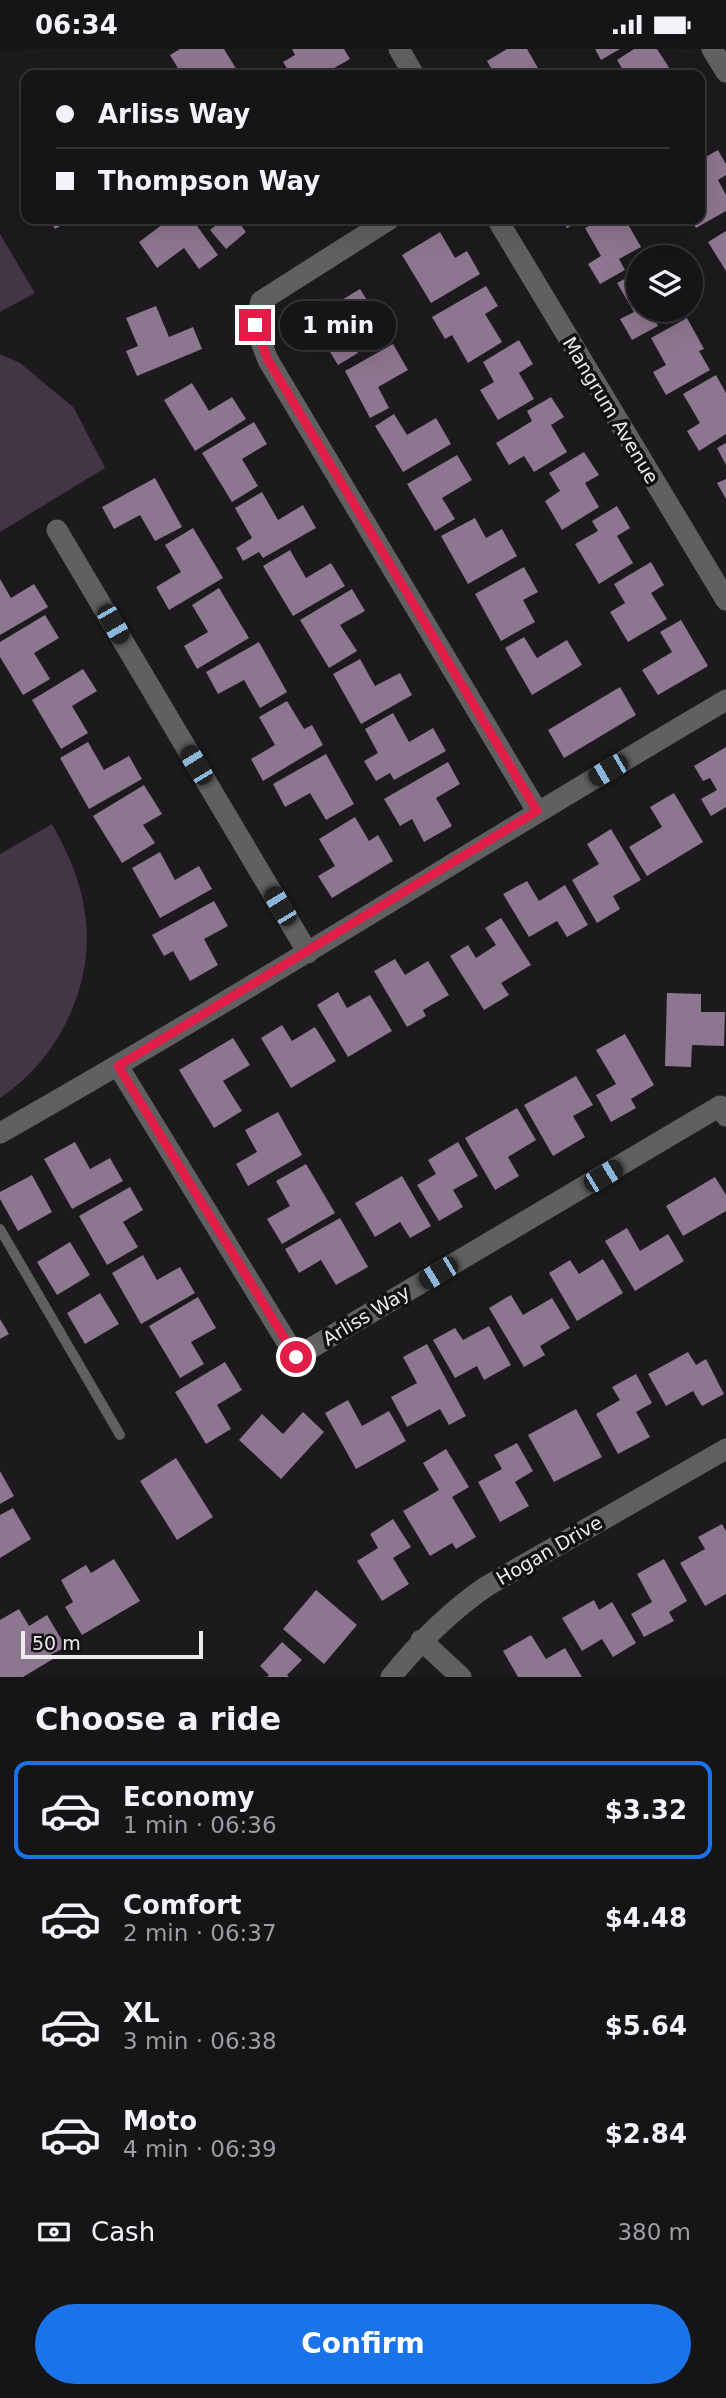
<!DOCTYPE html>
<html lang="en">
<head>
<meta charset="utf-8">
<style>
  body { margin:0; font-family:"DejaVu Sans",sans-serif; background:#1e1d1f; color:#f1f3f6; height:100vh; display:flex; flex-direction:column; font-size:26px; white-space:nowrap }
  * { box-sizing:border-box; margin:0 }
  p { font-size:23px; color:#9d9ea1 }
  .icon { flex:none; width:38px; height:38px; fill:none; stroke:currentColor; stroke-width:2; stroke-linecap:round; stroke-linejoin:round }
  .map { position:relative; height:1628px; overflow:hidden }
  .drawer { display:flex; flex-direction:column; background:#151416; flex:1 }
  .drawer>* { flex:none }
  .hud { position:absolute; left:21px; top:21px; width:684px; height:154px; border-radius:14px; box-shadow:0 7px 28px #0002,0 0 0 2px #343335; display:grid; align-content:center; height:154px; padding:0 35px; background:#151416 }
  .controls { position:absolute; left:626px; top:196px; display:grid; gap:14px }
  .controls a { display:grid; place-items:center; width:77px; height:77px; border-radius:50%; background:#151416; box-shadow:0 7px 28px #0002,0 0 0 2px #343335; font-size:35px }
  .scale { position:absolute; left:21px; bottom:18px; width:182px; box-sizing:border-box; padding-left:7px; border:4px solid #edebee; border-top:0; font-size:19px; line-height:24px; white-space:nowrap; color:#edebee; -webkit-text-stroke:5px #131113; paint-order:stroke }
  .end { position:absolute; width:32px; height:32px; margin:-16px; border:9px solid #e11d48; background:#fff; box-shadow:0 0 0 4px #fff }
  .from { border-radius:50% }
  .bubble { position:absolute; height:49px; border-radius:24px; background:#151416; box-shadow:0 7px 28px #0002,0 0 0 2px #343335; font-size:23px; font-weight:700; line-height:49px; text-align:center }
  .car { position:absolute; width:21px; height:42px; margin:-21px -10px; border-radius:9px; box-shadow:0 0 5px 2px #0007; background:linear-gradient(#222 24%,#8ab4d8 0 40%,#222 0 76%,#8ab4d8 0 86%,#222 0) }
  .hud b { display:flex; align-items:center; gap:24px; height:66px; font-size:26px }
  .hud b+b { border-top:2px solid #343335 }
  .hud i { width:18px; height:18px; background:#f1f3f6 }
  ul { padding:0; list-style:none }
  li { display:flex; align-items:center; gap:21px; height:98px; margin:0 14px 10px; padding:0 21px; border:4px solid transparent; border-radius:14px }
  li div { flex:1 }
  li b { display:block; font-size:26px }
  li em { font-style:normal; font-weight:700 }
  li.selected { border-color:#1a73e8 }
  li>.icon { width:63px; height:63px; stroke-width:1.5 }
  h2 { padding:0 35px; font-size:32px; line-height:84px }
  .pay { display:flex; align-items:center; gap:18px; height:77px; padding:0 35px; font-size:26px }
  .pay p { margin-inline-start:auto }
  .cta { display:flex; gap:14px; margin-top:auto; padding:14px 35px }
  .cta a { flex:1; height:80px; border-radius:42px; background:#1a73e8; color:#fff; font-size:28px; font-weight:700; line-height:80px; text-align:center }
  .status { display:flex; justify-content:space-between; align-items:center; height:49px; padding:0 35px; background:#151416; direction:ltr }
  .status svg { height:19px; fill:currentColor }
  .map>svg:first-child { display:block }
</style>
</head>
<body>
<div class="status"><b>06:34</b><svg viewBox="0 0 49 12"><path d="M0 12V9h3v3zM5 12V6h3v6zM10 12V3h3v9zM15 12V0h3v12zM26 1h20v11H26zM47 4h2v5h-2z"/></svg></div>
<div class="map">
<svg width="726" height="1628" viewBox="0 0 726 1628">
  <rect width="100%" height="100%" fill="#1c1a1d"/>
  <path fill="#433545" d="M0,185l35,59 -35,19z
    M0,305l20,9 54,45 31,60 -105,64z
    M52,775c16,29 29,57 33,90 11,70 -27,146 -85,184v-244z"/>
  <path fill="#8d768f" d="M180,0h44l16,26h-58l-12,-20z
    M292,0h52l6,10 -28,16h-31l-8,-13 12,-7z
    M507,0h20l15,26h-47l-8,-14z
    M595,0h25l-19,11z
    M634,0h23l17,26h-48l-9,-15z
    M718,101l8,14v11l-8,5 8,15v16l-30,17 -5,-9h9v-59z
    M49,170h23l-17,10z
    M166,170h26l26,36 -19,14 -15,-21 -27,20 -18,-26 28,-21z
    M209,170h27l10,13 -20,17 -16,-19 5,-4z
    M561,170h23l-17,9z
    M602,170h23l16,28 -22,12 6,11 -25,14 -12,-20 13,-8 -16,-28z
    M726,182v40l-18,-29z
    M440,183l15,26 12,-7 13,23 -49,29 -29,-48z
    M639,222v39h23l-10,5 6,11 -26,14 -12,-21 14,-7 -17,-29z
    M486,237l12,20 -13,8 17,28 -34,21 -16,-28 -7,4 -13,-22z
    M360,240l15,24 -30,19 13,21 -20,12 -28,-46z
    M156,257l13,31 24,-10 9,22 -65,27 -11,-25 12,-5 -12,-28z
    M687,269l17,31 -5,2 11,19 -44,25 -13,-23 13,-7 -15,-27z
    M519,291l14,24 -14,9 15,26 -36,21 -18,-30 14,-8 -11,-20z
    M393,295l15,26 -30,17 11,21 -19,10 -25,-47z
    M716,326l10,18v41l-27,17 -12,-20 13,-8 -17,-29z
    M192,334l17,28 23,-14 14,22 -51,32 -31,-51z
    M551,348l13,20 -13,8 16,27 -33,20 -10,-16 -15,9 -13,-22 36,-22 -5,-10z
    M394,365l13,21 29,-17 15,26 -48,28 -28,-46z
    M254,373l13,22 -25,15 16,27 -26,16 -30,-49z
    M726,394v22l-9,-17z
    M584,403l15,23 -14,8 14,24 -37,23 -17,-29 15,-10 -11,-18z
    M457,406l15,25 -30,18 13,21 -20,12 -28,-47z
    M155,429l27,49 -27,14 -15,-26 -26,14 -12,-22z
    M726,430v20l-9,-16z
    M262,443l16,28 25,-15 13,23 -53,30 -4,-6 -16,9 -7,-13 16,-10 -17,-30z
    M617,457l13,22 -13,8 16,27 -34,21 -24,-40 23,-13 -6,-10z
    M475,469l11,20 16,-9 15,27 -49,28 -27,-48z
    M193,479l30,50 -54,32 -13,-23 25,-15 -16,-27z
    M290,501l16,28 25,-15 14,23 -52,30 -30,-50z
    M651,513l13,23 -13,8 16,26 -39,23 -18,-30 15,-9 -11,-19z
    M524,518l14,25 -15,8 12,22 -34,19 -26,-47z
    M0,530l11,19 23,-14 14,23 -48,28z
    M219,539l30,50 -52,31 -13,-23 24,-14 -16,-27z
    M352,540l13,22 -25,14 17,26 -28,17 -29,-48z
    M45,566l14,23 -25,15 16,26 -27,16 -23,-38v-15z
    M681,571l27,46 -50,29 -16,-25 30,-18 -12,-20z
    M524,588l13,21 30,-18 15,25 -50,30 -27,-47z
    M259,593l28,50 -27,16 -16,-28 -26,14 -12,-22z
    M360,610l15,27 25,-13 12,22 -51,29 -28,-50z
    M83,620l14,22 -25,15 16,27 -27,16 -29,-49z
    M620,638l16,28 -72,43 -16,-28z
    M287,652l17,28 8,-4 11,20 -60,36 -12,-22 24,-14 -16,-28z
    M393,664l16,29 24,-14 13,23 -52,29 -4,-7 -14,8 -12,-20 14,-8 -13,-24z
    M88,693l16,28 25,-14 13,23 -53,30 -29,-51z
    M726,698v60l-15,9 -10,-17 16,-9 -7,-12 -7,3 -9,-15z
    M326,705l28,50 -28,16 -16,-27 -25,14 -12,-23z
    M448,713l12,22 -24,14 16,28 -28,16 -12,-23 -12,7 -16,-27z
    M144,736l18,29 -19,11 12,18 -33,20 -29,-47z
    M674,744l29,49 -56,34 -18,-29 33,-20 -12,-20z
    M355,768l14,24 9,-6 15,26 -61,37 -14,-22 17,-10 -16,-27z
    M611,780l30,51 -28,16 7,13 -23,14 -25,-43 27,-16 -12,-20z
    M160,803l15,28 24,-14 13,23 -52,29 -28,-50z
    M527,832l12,20 26,-16 23,40 -21,12 -10,-16 -28,16 -26,-43z
    M214,852l14,25 -24,13 14,26 -28,16 -17,-30 -9,5 -12,-21z
    M501,869l30,47 -30,18 8,12 -25,15 -34,-54 18,-11 8,13 20,-13 -11,-17z
    M395,910l10,16 23,-14 21,34 -26,15 3,6 -19,11 -33,-56z
    M338,943l9,16 23,-13 22,36 -44,26 -31,-52z
    M667,944l34,1v18h24l-1,34 -32,-1 -1,22 -26,-1z
    M282,976l10,16 23,-14 21,34 -45,27 -30,-50z
    M625,985l29,51 -23,14 5,9 -25,14 -15,-27 20,-11 -20,-34z
    M233,989l17,27 -27,16 19,30 -28,17 -35,-58z
    M576,1027l17,29 -20,11 12,21 -32,19 -29,-51z
    M517,1059l19,32 -28,17 11,19 -24,14 -30,-52z
    M278,1063l24,43 -54,31 -12,-22 21,-12 -12,-22z
    M75,1093l15,27 20,-11 13,23 -51,28 -28,-50z
    M458,1093l20,34 -25,14 10,17 -24,14 -22,-36 19,-11 -8,-14z
    M306,1115l29,49 -53,31 -15,-25 23,-13 -14,-25z
    M32,1126l20,37 -34,19 -18,-32v-7z
    M402,1127l29,50 -21,12 -10,-16 -25,15 -20,-34z
    M715,1128l11,18v16l-43,25 -17,-30z
    M130,1138l13,23 -20,12 15,25 -31,18 -28,-49z
    M340,1169l28,49 -32,18 -15,-25 -22,13 -14,-24z
    M627,1179l13,23 28,-17 16,27 -49,30 -30,-50z
    M70,1193l20,33 -33,20 -20,-33z
    M143,1206l14,25 23,-13 15,26 -54,31 -29,-51z
    M603,1210l20,34 -46,28 -28,-48 21,-13 9,14z
    M100,1244l19,31 -34,20 -18,-31z
    M511,1246l12,20 29,-17 18,30 -30,18 5,9 -21,12 -35,-59z
    M198,1248l18,31 -25,14 13,22 -24,14 -31,-52z
    M0,1270l9,15 -9,5z
    M489,1277l22,39 -27,15 -7,-14 -22,12 -22,-38 22,-12 8,12z
    M427,1295l39,72 -17,9 -9,-16 -33,18 -16,-30 26,-14 -14,-26z
    M688,1303l8,13 10,-6 18,35 -22,12 -9,-15 -27,15 -18,-32z
    M225,1313l17,28 -25,15 14,24 -25,15 -31,-52z
    M636,1325l16,29 -16,9 14,25 -32,17 -22,-40 24,-14 -8,-13z
    M348,1351l14,26 27,-15 17,30 -50,28 -31,-56z
    M576,1360l26,48 -48,25 -26,-47z
    M303,1363l21,20 -43,47 -42,-39 23,-26 21,20z
    M517,1394l16,28 -18,11 14,24 -29,16 -22,-40 24,-13 -8,-14z
    M446,1400l23,38 -17,10 24,40 -20,12 -4,-6 -22,13 -27,-45 36,-21 -16,-27z
    M176,1409l37,59 -36,23 -37,-59z
    M0,1422l14,25 -14,8z
    M13,1459l18,31 -31,19v-43z
    M393,1470l18,28 -18,11 16,26 -27,17 -25,-40 21,-13 -8,-14z
    M722,1475l4,7v63l-21,12 -25,-43 25,-14 -7,-12z
    M114,1510l26,42 -58,34 -17,-28 8,-5 -12,-22 25,-15 5,8z
    M664,1510l23,42 -18,11 5,9 -30,16 -13,-23 21,-12 -15,-28z
    M316,1541l41,35 -33,39 -41,-35z
    M594,1551l5,10 13,-8 24,41 -23,14 -11,-18 -20,12 -20,-33z
    M19,1560l10,17 18,-11 19,32 -16,8 3,4 -30,18h-23v-57z
    M531,1586l15,24 19,-11 17,29h-64l-15,-26z
    M282,1593l20,18 -15,15 2,2h-22l2,-2 -9,-9z"/>
  <g fill="none" stroke-linecap="round" stroke-linejoin="round">
    <path stroke="#625f62" stroke-width="10" d="M0,1180l120,206"/>
    <path stroke="#625f62" stroke-width="21" d="M399,0l15,26
      M712,0l14,23
      M390,170l-129,82 -6,25 13,34 269,451
      M497,170l229,381
      M57,481l251,423
      M118,1017l178,291 424,-251 6,10
      M0,1084c245,-139 483,-290 726,-433
      M421,1591l40,37
      M391,1628c29,-36 58,-65 96,-91l239,-137"/>
  </g>
  <g fill="none" stroke-linecap="round" stroke-linejoin="round">
    <path stroke="#e11d48" stroke-width="9" d="M255,276l13,35 269,451 -419,255 178,291"/>
  </g>
  <g text-anchor="middle" stroke-width="7" stroke-linejoin="round" paint-order="stroke">
    <g font-size="19" fill="#edebee" stroke="#131113">
      <text transform="translate(611 361) rotate(59)" y="7">Mangrum Avenue</text>
      <text transform="translate(366 1266) rotate(-31)" y="7">Arliss Way</text>
      <text transform="translate(549 1501) rotate(-30)" y="7">Hogan Drive</text>
    </g>
  </g>
</svg>
<div class="controls">
<a><svg class="icon" aria-label="layers" viewBox="0 0 24 24"><path d="M12 4l9 5-9 5-9-5zM3 14l9 5 9-5"/></svg></a>
</div>
<div class="scale">50 m</div>
<i class="end from" style="left:296px;top:1308px"></i>
<i class="end" style="left:255px;top:276px"></i>
<div class="bubble" style="left:280px;top:252px;width:116px">1 min</div>
<i class="car" style="left:113px;top:575px;rotate:150deg"></i>
<i class="car" style="left:196px;top:716px;rotate:329deg"></i>
<i class="car" style="left:608px;top:721px;rotate:240deg"></i>
<i class="car" style="left:280px;top:857px;rotate:329deg"></i>
<i class="car" style="left:603px;top:1127px;rotate:59deg"></i>
<i class="car" style="left:438px;top:1224px;rotate:239deg"></i>
<div class="hud">
<b><i class="from"></i>Arliss Way</b>
<b><i></i>Thompson Way</b>
</div>
</div>
<section class="drawer">
<h2>Choose a ride</h2>
<ul>
<li class="selected"><svg class="icon" aria-label="car" viewBox="0 0 24 24"><path d="M5 17H2v-5l4-1 3-4h7l3 4 3 1v5h-3M9 17h6M6 11h13"/><circle cx="7" cy="17" r="2"/><circle cx="17" cy="17" r="2"/></svg><div><b>Economy</b><p>1 min · 06:36</p></div><em>$3.32</em></li>
<li><svg class="icon" aria-label="car" viewBox="0 0 24 24"><path d="M5 17H2v-5l4-1 3-4h7l3 4 3 1v5h-3M9 17h6M6 11h13"/><circle cx="7" cy="17" r="2"/><circle cx="17" cy="17" r="2"/></svg><div><b>Comfort</b><p>2 min · 06:37</p></div><em>$4.48</em></li>
<li><svg class="icon" aria-label="car" viewBox="0 0 24 24"><path d="M5 17H2v-5l4-1 3-4h7l3 4 3 1v5h-3M9 17h6M6 11h13"/><circle cx="7" cy="17" r="2"/><circle cx="17" cy="17" r="2"/></svg><div><b>XL</b><p>3 min · 06:38</p></div><em>$5.64</em></li>
<li><svg class="icon" aria-label="car" viewBox="0 0 24 24"><path d="M5 17H2v-5l4-1 3-4h7l3 4 3 1v5h-3M9 17h6M6 11h13"/><circle cx="7" cy="17" r="2"/><circle cx="17" cy="17" r="2"/></svg><div><b>Moto</b><p>4 min · 06:39</p></div><em>$2.84</em></li>
</ul>
<div class="pay"><svg class="icon" aria-label="cash" viewBox="0 0 24 24"><path d="M3 7h18v10H3z"/><circle cx="12" cy="12" r="2"/></svg>Cash<p>380 m</p></div>
<div class="cta"><a>Confirm</a></div>
</section>
</body>
</html>
